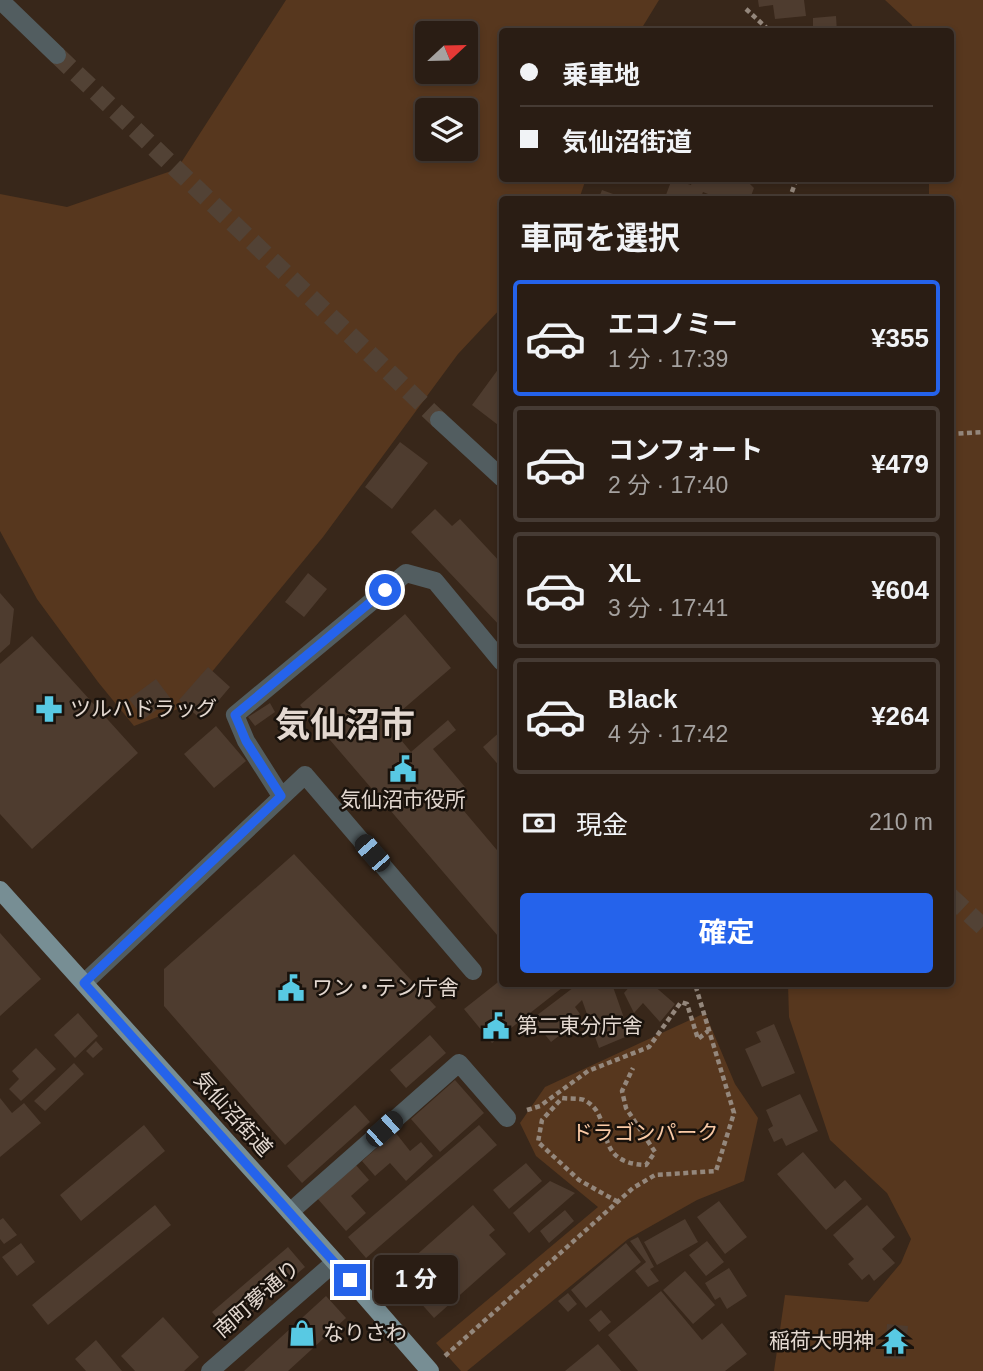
<!DOCTYPE html>
<html lang="ja">
<head>
<meta charset="utf-8">
<style>
  body { margin:0; font-family:Helvetica,"Noto Sans JP",sans-serif; background:#362a22; color:#f1f3f6; height:100vh; display:flex; flex-direction:column; font-size:26px; white-space:nowrap }
  * { box-sizing:border-box; margin:0 }
  p { font-size:23px; color:#a5a2a0 }
  .icon { flex:none; width:38px; height:38px; fill:none; stroke:currentColor; stroke-width:2; stroke-linecap:round; stroke-linejoin:round }
  .map { position:relative; flex:1; overflow:hidden }
  .panel { position:absolute; left:499px; top:196px; width:455px; height:791px; display:flex; flex-direction:column; background:#2a1d14; border-radius:7px; box-shadow:0 4px 10px #0003,0 0 0 2px #463b34 }
  .panel>* { flex:none }
  .top-card { position:absolute; left:499px; top:28px; width:455px; height:154px; border-radius:7px; box-shadow:0 4px 10px #0003,0 0 0 2px #463b34; display:grid; align-content:center; height:154px; padding:0 21px; background:#2a1d14 }
  .needle { width:46px; rotate:68deg }
  .tools { position:absolute; left:415px; top:21px; display:grid; gap:14px }
  .tools a { display:grid; place-items:center; width:63px; height:63px; border-radius:7px; background:#2a1d14; box-shadow:0 4px 10px #0003,0 0 0 2px #463b34; font-size:35px }
  .end { position:absolute; width:32px; height:32px; margin:-16px; border:9px solid #2563eb; background:#fff; box-shadow:0 0 0 4px #fff }
  .from { border-radius:50% }
  .bubble { position:absolute; height:49px; border-radius:7px; background:#2a1d14; box-shadow:0 4px 10px #0003,0 0 0 2px #463b34; font-size:23px; font-weight:700; line-height:49px; text-align:center }
  .car { position:absolute; width:21px; height:42px; margin:-21px -10px; border-radius:9px; box-shadow:0 0 5px 2px #0007; background:linear-gradient(#222 24%,#8ab4d8 0 40%,#222 0 76%,#8ab4d8 0 86%,#222 0) }
  .top-card b { display:flex; align-items:center; gap:24px; height:66px; font-size:26px }
  .top-card b+b { border-top:2px solid #463b34 }
  .top-card i { width:18px; height:18px; background:#f1f3f6 }
  ul { padding:0; list-style:none }
  li { display:flex; align-items:center; gap:21px; height:116px; margin:0 14px 10px; padding:0 7px; border:4px solid #463b34; border-radius:7px }
  li div { flex:1 }
  li b { display:block; font-size:26px }
  li em { font-style:normal; font-weight:700 }
  li.current { border-color:#2563eb }
  li>.icon { width:63px; height:63px; stroke-width:1.5 }
  h2 { padding:0 21px; font-size:32px; line-height:84px }
  .pay { display:flex; align-items:center; gap:18px; height:77px; padding:0 21px; font-size:26px }
  .pay p { margin-inline-start:auto }
  .action { display:flex; gap:14px; margin-top:auto; padding:14px 21px }
  .action a { flex:1; height:80px; border-radius:7px; background:#2563eb; color:#fff; font-size:28px; font-weight:700; line-height:80px; text-align:center }
  .map>svg:first-child { display:block }
</style>
</head>
<body>
<div class="map">
<svg width="983" height="1371" viewBox="0 0 983 1371">
  <rect width="100%" height="100%" fill="#38271a"/>
  <path fill="#57371e" fill-rule="evenodd" d="M286,0h373l-19,31 -138,1v146l84,1 -7,20 -77,1v107l-44,47 -135,183 -140,170 -49,19 -36,-44 -61,-83 -37,-68v-337l67,13 110,-38zM427,33h39v39h-39zM427,110h39v39h-39z
    M885,0h98v1371h-209l11,-76 83,7 33,-39 10,-24 -24,-46 -57,-53 -41,-123 -1,-33h162v-784l-21,-1v-20l21,-1v-146l-37,-1 -1,-6z
    M705,1013l30,71 23,34 -14,63 -47,19 -69,39 -161,132h-6l-25,-28 162,-136 -62,-51 -16,-33 25,-36z"/>
  <path fill="#4e3c2f" d="M758,0h46l2,16 -31,3 -2,-14 -14,2z
    M836,16l1,16h-24v-14z
    M693,178h51l10,10 -3,8 3,4h-31l-20,-8 -3,8h-36l8,-21 19,6z
    M602,190l25,9v1h-29z
    M502,364v64l-30,-23z
    M400,442l28,21 -36,46 -27,-22z
    M435,509l17,17 8,-7 42,45v64l-91,-96z
    M308,573l19,16 -23,28 -19,-15z
    M0,593l14,16 -4,35 -10,9z
    M405,614l46,54 -64,55 24,29 37,-32 8,10 -23,19 32,38 -12,11 49,58v77l-4,3 -198,-231z
    M32,636l106,117 -106,96 -32,-35v-150z
    M208,667l22,20 -28,33 -23,-20z
    M156,679l15,20 -27,20 -15,-20z
    M270,703l5,9 -20,14 -7,-9z
    M216,726l30,35 -32,27 -30,-34z
    M502,730v39l-19,-22z
    M294,854l142,153 -151,138 -121,-139v-37z
    M0,933l41,46 -41,37z
    M502,979v5h65l-75,59 -28,-34z
    M578,984h34l18,51 -31,13 -17,-48 -7,7 5,7 -14,10 3,4 -18,14 -19,-23z
    M629,984h23l23,20 -15,18 -17,-19 -9,10 -10,-20 7,-8z
    M78,1013l20,23 -23,22 -21,-23z
    M774,1024l21,49 -33,14 -17,-38 16,-7 -5,-10z
    M430,1035l16,18 -40,35 -16,-18z
    M96,1041l7,8 -10,9 -7,-7z
    M36,1048l20,21 -35,32 -12,-12 10,-10 -7,-8z
    M74,1063l10,11 -39,37 -11,-10z
    M455,1080l29,33 -44,39 -29,-33z
    M800,1094l18,37 -32,15 -4,-8 -8,4 -6,-13 5,-3 -7,-16z
    M0,1098l12,15 12,-10 17,20 -41,34z
    M355,1105l15,17 -68,61 -15,-17z
    M144,1125l21,26 -84,70 -21,-26z
    M479,1125l18,20 -131,113 -18,-21z
    M395,1132l15,19 11,-9 12,14 -27,25 -16,-18 -15,13 -13,-15z
    M803,1152l32,37 10,-9 17,19 -36,31 -49,-56z
    M526,1163l16,18 -33,28 -16,-19z
    M355,1164l14,16 -18,16 15,17 -20,18 -29,-33z
    M550,1181l25,12 -46,40 -16,-20z
    M719,1201l28,36 -22,17 -28,-37z
    M155,1205l16,20 -123,100 -16,-20z
    M473,1205l22,25 -6,5 17,19 -72,64 -39,-44z
    M867,1205l28,32 -13,12 13,14 -21,18 -5,-7 -7,6 -14,-16 6,-5 -21,-24z
    M565,1210l9,11 -25,22 -9,-12z
    M3,1218l14,17 -13,9 -4,-5v-19z
    M685,1219l13,23 -41,23 -13,-23z
    M638,1237l16,30 -4,2 9,12 -11,6 -13,-16 11,-9 -16,-21z
    M707,1241l17,21 -18,14 -17,-21z
    M21,1243l14,19 -18,14 -15,-19z
    M626,1243l15,19 -55,46 -15,-18z
    M288,1247l17,20 -76,65 -17,-20z
    M729,1268l18,28 -20,13 -7,-12 -5,3 -10,-17z
    M685,1271l30,34 -22,19 -30,-34z
    M661,1291l41,49 20,-17 25,31 -22,17h-87l-30,-36z
    M568,1293l9,11 -9,8 -10,-11z
    M326,1296l20,22 -58,53h-44z
    M601,1310l10,12 -12,10 -10,-12z
    M163,1317l36,40 -15,14h-49l-14,-15z
    M887,1324l21,2 -3,33 -21,-1z
    M96,1340l26,31h-36l-11,-12z
    M598,1344l23,27h-56z"/>
  <g fill="none" stroke-linecap="round" stroke-linejoin="round">
    <path stroke="#524235" stroke-width="18" stroke-dasharray="18 9" stroke-linecap="butt" d="M57,55l382,365
      M950,896l33,31"/>
    <path stroke="#94877c" stroke-width="4.5" stroke-dasharray="5 3.5" stroke-linecap="butt" d="M746,9l25,23
      M789,200l8,-22
      M950,434l33,-2
      M527,1110l13,-4 48,-35 61,-24 32,-45 6,2 11,35 10,-8
      M618,1202l-39,-22 -41,-38 4,-22 20,-22c6,1 16,0 22,2 33,16 5,63 62,65l9,-13 -29,-44 -4,-17 11,-23
      M445,1356l188,-168 22,-13 61,-4 18,-58 -39,-129"/>
    <path stroke="#525d60" stroke-width="18" d="M0,0l57,55
      M439,420l63,58
      M281,796l-35,-55 -11,-26 171,-142 29,8 67,81
      M84,983l221,-208 168,196
      M290,1212l169,-149 48,55
      M210,1371l125,-109"/>
    <path stroke="#778e94" stroke-width="18" d="M0,890l335,372 95,109"/>
  </g>
  <g fill="none" stroke-linecap="round" stroke-linejoin="round">
    <path stroke="#2563eb" stroke-width="9" d="M350,1280l-266,-297 197,-187 -35,-55 -11,-26 150,-125"/>
  </g>
  <defs>
    <symbol id="pharmacy-bare" viewBox="-9 -9 18 18"><path d="M-2-6h4v4h4v4h-4v4h-4v-4h-4v-4h4Z" fill="#58c9e3" stroke="#19120c" stroke-width="2.5" paint-order="stroke"/></symbol>
    <symbol id="civic-bare" viewBox="-9 -9 18 18"><path d="M-.6-6.5H3V-4.5H.6V-3L4-1V1h2V6H-6V1h2V-1L-.6-3ZM-1.2 2.5V6h2.4V2.5Z" fill="#58c9e3" stroke="#19120c" stroke-width="2.5" paint-order="stroke"/></symbol>
    <symbol id="shop-bare" viewBox="-9 -9 18 18"><path d="M-5-2.5h2.3a2.7 3.5 0 0 1 5.4 0H5L5.5 6h-11ZM-1.5-2.5h3a1.5 2.3 0 0 0-3 0Z" fill="#58c9e3" stroke="#19120c" stroke-width="2.5" paint-order="stroke"/></symbol>
    <symbol id="temple-bare" viewBox="-9 -9 18 18"><path d="M0-6L5-2H3V0L6.5 2.5H4V6H1.5V3h-3V6H-4V2.5H-6.5L-3 0V-2H-5Z" fill="#58c9e3" stroke="#19120c" stroke-width="2.5" paint-order="stroke"/></symbol>
  </defs>
  <g fill-rule="evenodd">
    <use href="#pharmacy-bare" x="30" y="690" width="38" height="38"/>
    <use href="#civic-bare" x="384" y="750" width="38" height="38"/>
    <use href="#civic-bare" x="272" y="969" width="38" height="38"/>
    <use href="#civic-bare" x="477" y="1007" width="38" height="38"/>
    <use href="#shop-bare" x="283" y="1314" width="38" height="38"/>
    <use href="#temple-bare" x="876" y="1322" width="38" height="38"/>
  </g>
  <g text-anchor="middle" stroke-width="5" stroke-linejoin="round" paint-order="stroke">
    <g font-size="21" fill="#e3d8d0" stroke="#19120c" text-anchor="start">
      <text x="70" y="716">ツルハドラッグ</text>
      <text x="403" y="807" text-anchor="middle">気仙沼市役所</text>
      <text x="312" y="995">ワン・テン庁舎</text>
      <text x="517" y="1033">第二東分庁舎</text>
      <text x="323" y="1340">なりさわ</text>
      <text x="874" y="1348" text-anchor="end">稲荷大明神</text>
    </g>
    <g font-size="21" fill="#e3d8d0" stroke="#19120c">
      <text transform="translate(233 1114) rotate(48)" y="7">気仙沼街道</text>
      <text transform="translate(257 1299) rotate(-41)" y="7">南町夢通り</text>
    </g>
    <g font-size="21" fill="#facaa6" stroke="#19120c">
      <text x="645" y="1140">ドラゴンパーク</text>
    </g>
    <g font-size="35" font-weight="bold" fill="#e3d8d0" stroke="#19120c">
      <text x="345" y="737">気仙沼市</text>
    </g>
  </g>
</svg>
<div class="tools">
<a><svg class="needle" viewBox="-14 -14 28 28"><path d="M0-13l5 13h-10z" fill="#e53935"/><path d="M0 13l5-13h-10z" fill="#a5a2a0"/></svg></a>
<a><svg class="icon" aria-label="layers" viewBox="0 0 24 24"><path d="M12 4l9 5-9 5-9-5zM3 14l9 5 9-5"/></svg></a>
</div>
<i class="end from" style="left:385px;top:590px"></i>
<i class="end" style="left:350px;top:1280px"></i>
<div class="bubble" style="left:374px;top:1255px;width:84px">1 分</div>
<i class="car" style="left:372px;top:853px;rotate:319deg"></i>
<i class="car" style="left:384px;top:1129px;rotate:48deg"></i>
<div class="top-card">
<b><i class="from"></i>乗車地</b>
<b><i></i>気仙沼街道</b>
</div>
<section class="panel">
<h2>車両を選択</h2>
<ul>
<li class="current"><svg class="icon" aria-label="car" viewBox="0 0 24 24"><path d="M5 17H2v-5l4-1 3-4h7l3 4 3 1v5h-3M9 17h6M6 11h13"/><circle cx="7" cy="17" r="2"/><circle cx="17" cy="17" r="2"/></svg><div><b>エコノミー</b><p>1 分 · 17:39</p></div><em>¥355</em></li>
<li><svg class="icon" aria-label="car" viewBox="0 0 24 24"><path d="M5 17H2v-5l4-1 3-4h7l3 4 3 1v5h-3M9 17h6M6 11h13"/><circle cx="7" cy="17" r="2"/><circle cx="17" cy="17" r="2"/></svg><div><b>コンフォート</b><p>2 分 · 17:40</p></div><em>¥479</em></li>
<li><svg class="icon" aria-label="car" viewBox="0 0 24 24"><path d="M5 17H2v-5l4-1 3-4h7l3 4 3 1v5h-3M9 17h6M6 11h13"/><circle cx="7" cy="17" r="2"/><circle cx="17" cy="17" r="2"/></svg><div><b>XL</b><p>3 分 · 17:41</p></div><em>¥604</em></li>
<li><svg class="icon" aria-label="car" viewBox="0 0 24 24"><path d="M5 17H2v-5l4-1 3-4h7l3 4 3 1v5h-3M9 17h6M6 11h13"/><circle cx="7" cy="17" r="2"/><circle cx="17" cy="17" r="2"/></svg><div><b>Black</b><p>4 分 · 17:42</p></div><em>¥264</em></li>
</ul>
<div class="pay"><svg class="icon" aria-label="cash" viewBox="0 0 24 24"><path d="M3 7h18v10H3z"/><circle cx="12" cy="12" r="2"/></svg>現金<p>210 m</p></div>
<div class="action"><a>確定</a></div>
</section>
</div>
</body>
</html>
